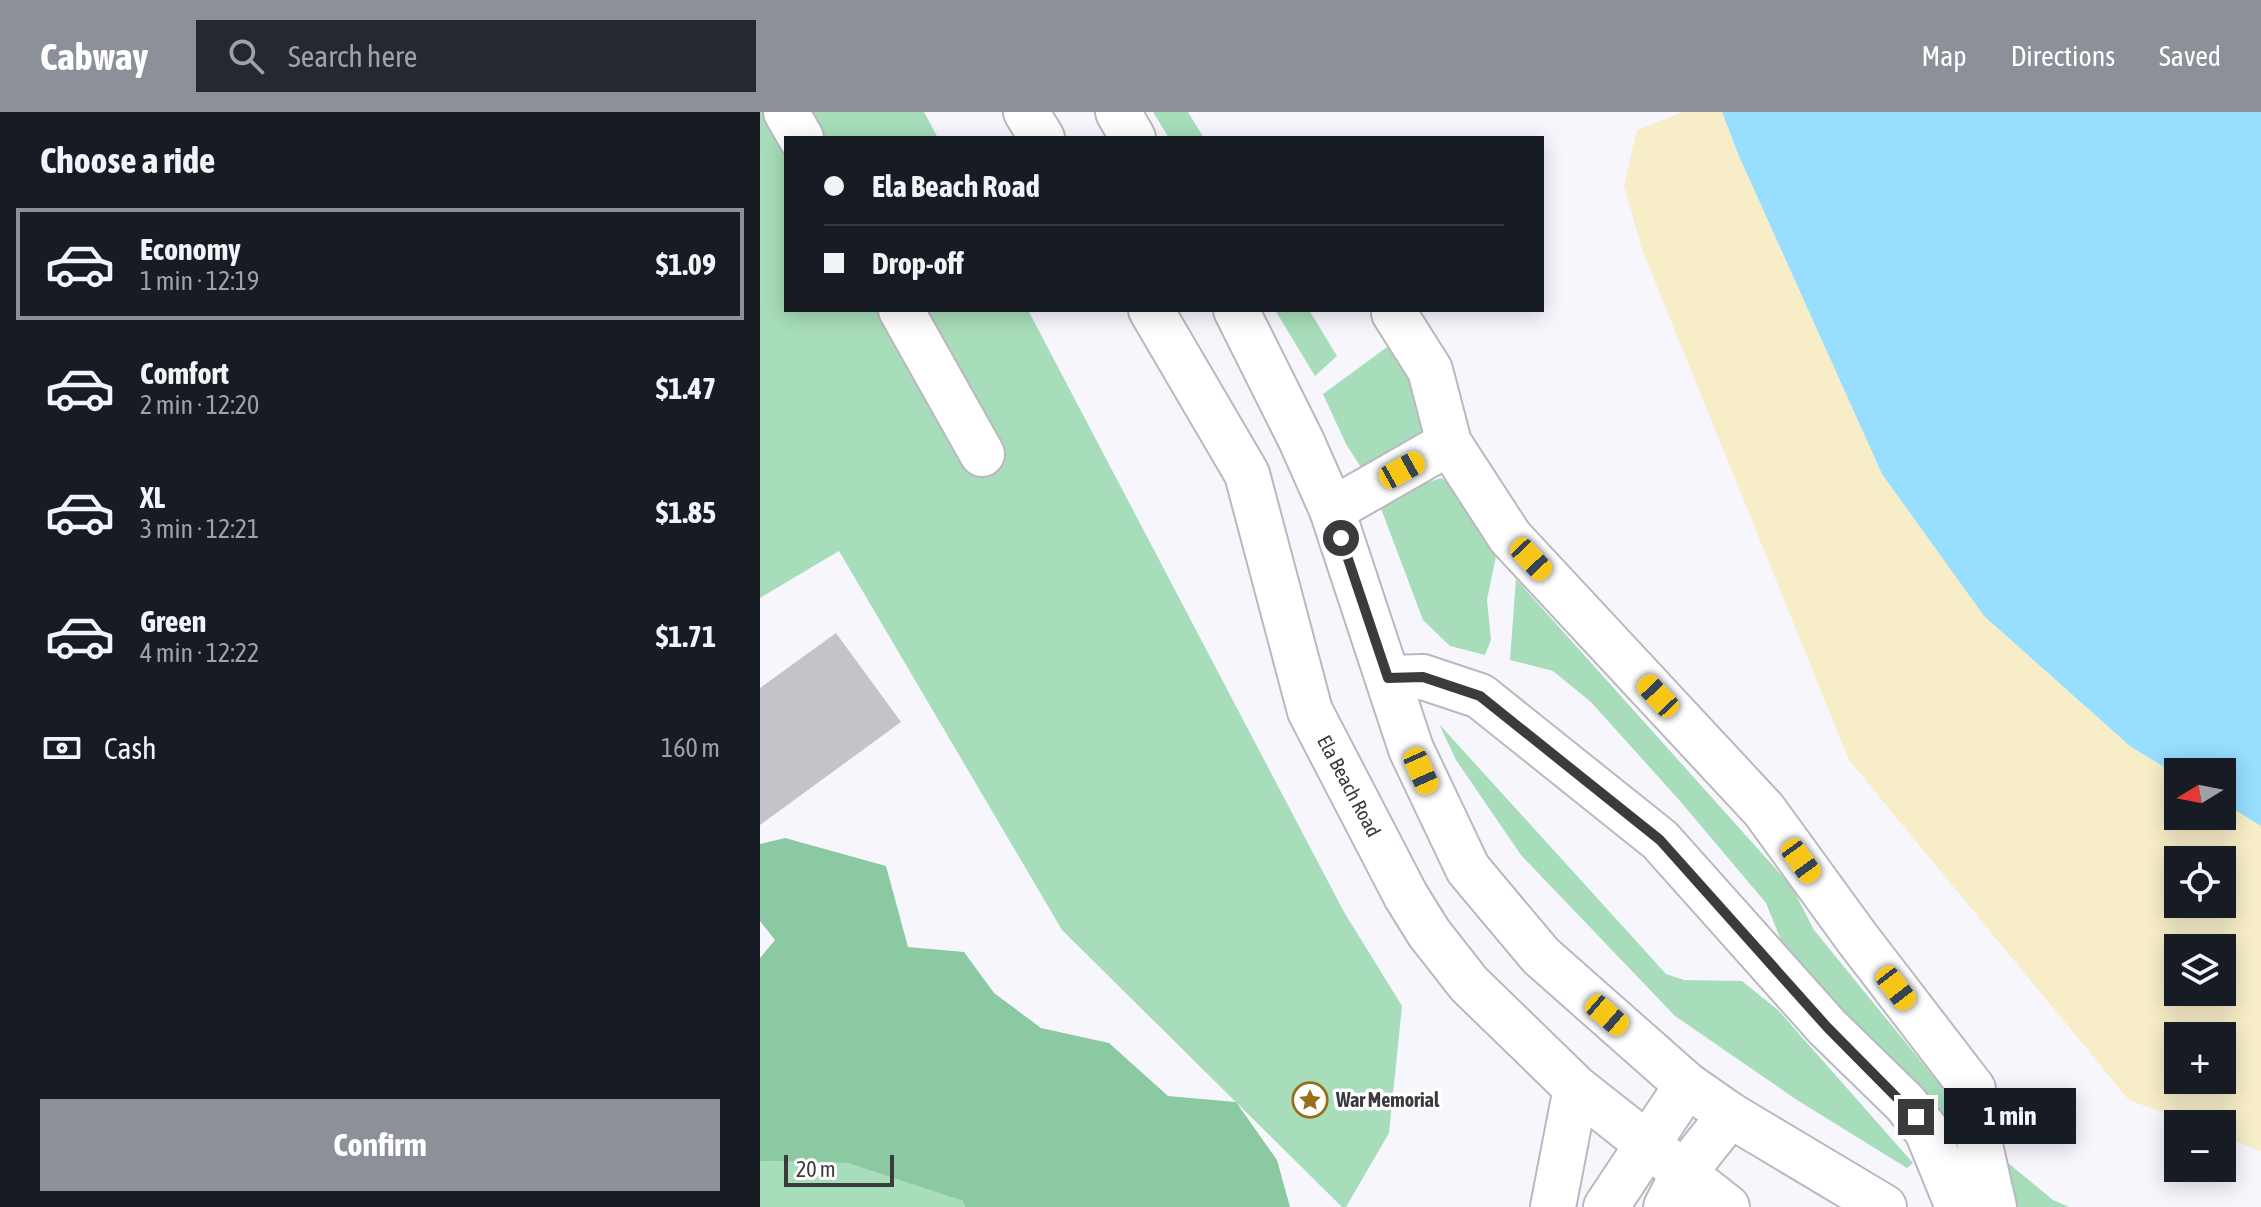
<!DOCTYPE html>
<html lang="en">
<head>
<meta charset="utf-8">
<style>
  body { margin:0; font-family:"Asap Condensed",sans-serif; background:#242831; color:#f1f3f6; height:100vh; display:flex; flex-direction:column; font-size:30px; white-space:nowrap }
  * { box-sizing:border-box; margin:0 }
  p { font-size:26px; color:#9ea1a6 }
  .icon { flex:none; width:44px; height:44px; fill:none; stroke:currentColor; stroke-width:2; stroke-linecap:round; stroke-linejoin:round }
  .map { position:relative; flex:1; overflow:hidden }
  .panel { display:flex; flex-direction:column; background:#171b24; width:760px }
  .panel>* { flex:none }
  .guide { position:absolute; left:24px; top:24px; width:760px; height:176px; border-radius:0px; box-shadow:0 4px 20px #0003; display:grid; align-content:center; height:176px; padding:0 40px; background:#171b24 }
  .needle { width:52px; rotate:260deg }
  .buttons { position:absolute; left:1404px; top:646px; display:grid; gap:16px }
  .buttons a { display:grid; place-items:center; width:72px; height:72px; border-radius:0px; background:#171b24; box-shadow:0 4px 20px #0003; font-size:40px }
  .scale { position:absolute; left:24px; bottom:20px; width:110px; box-sizing:border-box; padding-left:8px; border:4px solid #3b3b3e; border-top:0; font-size:22px; line-height:28px; white-space:nowrap; color:#3b3b3e; -webkit-text-stroke:6px #fff; paint-order:stroke }
  .end { position:absolute; width:36px; height:36px; margin:-18px; border:10px solid #3b3b3e; background:#fff; box-shadow:0 0 0 4px #fff }
  .from { border-radius:50% }
  .bubble { position:absolute; height:56px; border-radius:0px; background:#171b24; box-shadow:0 4px 20px #0003; font-size:26px; font-weight:700; line-height:56px; text-align:center }
  .car { position:absolute; width:24px; height:48px; margin:-24px -12px; border-radius:10px; box-shadow:0 0 6px 2px #0007; background:linear-gradient(#f5c518 24%,#345 0 40%,#f5c518 0 76%,#345 0 86%,#f5c518 0) }
  .guide b { display:flex; align-items:center; gap:28px; height:76px; font-size:30px }
  .guide b+b { border-top:2px solid #363941 }
  .guide i { width:20px; height:20px; background:#f1f3f6 }
  ul { padding:0; list-style:none }
  li { display:flex; align-items:center; gap:24px; height:112px; margin:0 16px 12px; padding:0 24px; border:4px solid transparent; border-radius:0px }
  li div { flex:1 }
  li b { display:block; font-size:30px }
  li em { font-style:normal; font-weight:700 }
  li.selected { border-color:#8c9099 }
  li>.icon { width:72px; height:72px; stroke-width:1.5 }
  h2 { padding:0 40px; font-size:36px; line-height:96px }
  .pay { display:flex; align-items:center; gap:20px; height:88px; padding:0 40px; font-size:30px }
  .pay p { margin-inline-start:auto }
  .button { display:flex; gap:16px; margin-top:auto; padding:16px 40px }
  .button a { flex:1; height:92px; border-radius:0px; background:#8c9099; color:#fff; font-size:32px; font-weight:700; line-height:92px; text-align:center }
  header { display:flex; align-items:center; gap:48px; box-sizing:border-box; height:112px; padding:0 40px; background:#8c9099; color:#fff }
  header strong { font-size:38px }
  nav { display:flex; gap:44px; margin-inline-start:auto; font-size:28px }
  .search { width:560px; height:72px; background:#242831; display:flex; align-items:center; gap:20px; box-sizing:border-box; padding:0 28px; border-radius:0px; color:#9ea1a6; font-size:30px }
  main { display:flex; flex:1; min-height:0 }
  .map>svg:first-child { display:block }
</style>
</head>
<body>
<header>
<strong>Cabway</strong>
<div class="search"><svg class="icon" aria-label="search" viewBox="0 0 24 24"><circle cx="10" cy="10" r="6"/><path d="M15 15l6 6"/></svg>Search here</div>
<nav><a>Map</a><a>Directions</a><a>Saved</a></nav>
</header>
<main>
<section class="panel">
<h2>Choose a ride</h2>
<ul>
<li class="selected"><svg class="icon" aria-label="car" viewBox="0 0 24 24"><path d="M5 17H2v-5l4-1 3-4h7l3 4 3 1v5h-3M9 17h6M6 11h13"/><circle cx="7" cy="17" r="2"/><circle cx="17" cy="17" r="2"/></svg><div><b>Economy</b><p>1 min · 12:19</p></div><em>$1.09</em></li>
<li><svg class="icon" aria-label="car" viewBox="0 0 24 24"><path d="M5 17H2v-5l4-1 3-4h7l3 4 3 1v5h-3M9 17h6M6 11h13"/><circle cx="7" cy="17" r="2"/><circle cx="17" cy="17" r="2"/></svg><div><b>Comfort</b><p>2 min · 12:20</p></div><em>$1.47</em></li>
<li><svg class="icon" aria-label="car" viewBox="0 0 24 24"><path d="M5 17H2v-5l4-1 3-4h7l3 4 3 1v5h-3M9 17h6M6 11h13"/><circle cx="7" cy="17" r="2"/><circle cx="17" cy="17" r="2"/></svg><div><b>XL</b><p>3 min · 12:21</p></div><em>$1.85</em></li>
<li><svg class="icon" aria-label="car" viewBox="0 0 24 24"><path d="M5 17H2v-5l4-1 3-4h7l3 4 3 1v5h-3M9 17h6M6 11h13"/><circle cx="7" cy="17" r="2"/><circle cx="17" cy="17" r="2"/></svg><div><b>Green</b><p>4 min · 12:22</p></div><em>$1.71</em></li>
</ul>
<div class="pay"><svg class="icon" aria-label="cash" viewBox="0 0 24 24"><path d="M3 7h18v10H3z"/><circle cx="12" cy="12" r="2"/></svg>Cash<p>160 m</p></div>
<div class="button"><a>Confirm</a></div>
</section>
<div class="map">
<svg width="1501" height="1095" viewBox="0 0 1501 1095">
  <rect width="100%" height="100%" fill="#f7f6fd"/>
  <path fill="#a7ddba" d="M0,0h164l14,26h-152v172h242l316,602 58,94 -13,127 -43,74h-4l-280,-277 -223,-379 -79,47z
    M393,0h35l16,26h-35z
    M515,198h34l28,46 -22,20z
    M634,230c13,22 43,71 24,95 -6,8 -45,26 -56,32l-16,-25 -23,-50z
    M681,366l16,9 23,36 16,33 -9,44 4,40 -6,15 -35,-9 -27,-26 -43,-114 21,-15z
    M756,467l276,308 22,43 141,173 8,27 -6,18 -170,-193 -21,-52 -86,-102 -89,-99 -38,-31 -43,-11z
    M679,612l227,250 18,6 58,1 36,29 135,153 -6,5 -110,-68 -122,-84 -154,-161 -65,-95z
    M1242,1046l51,42 16,7h-52l-21,-22z
    M0,1049l87,2 116,38 2,6h-205z"/>
  <path fill="#8bc9a2" d="M25,726l101,28 22,81 56,5 30,41 47,35 68,15 59,53 68,6 41,58 13,47h-325l-2,-6 -116,-38 -87,-2v-203l15,-18 -15,-19v-77z"/>
  <path fill="#f7eec8" fill-rule="evenodd" d="M923,0h39l17,44 143,318 102,142 147,131 47,28v41h44v-14l39,24v325l-39,-15v-12h-31l-62,-24 -280,-340 -208,-513 -17,-62 13,-55zM1418,748h44v44h-44zM1418,836h44v44h-44zM1418,924h44v44h-44z"/>
  <path fill="#97deff" d="M962,0h539v714l-39,-24v-30h-44v3l-47,-28 -147,-131 -102,-142 -143,-318z"/>
  <path fill="#c4c3ca" d="M76,521l65,89 -141,103v-137z"/>
  <g fill="none" stroke-linecap="round" stroke-linejoin="round">
    <defs>
      <path id="minor" d="M26,0l15,26
        M141,198l81,144
        M634,201l36,57 19,73 61,94 254,273 93,128 116,151 6,52 15,66
        M572,398l117,-67
        M628,566l35,-1 57,19 180,144 167,187 78,76 22,28 31,76
        M846,1095l81,-122
        M906,1095l17,-33 47,-59"/>
      <path id="highway" d="M266,0l16,26
        M358,0l15,26
        M391,198l96,164 63,237 96,185 23,37 40,51 107,104 151,119
        M476,198l65,130 31,70 79,239 57,120 73,87 146,129 43,30 154,92
        M793,1095l23,-119"/>
    </defs>
    <use href="#minor" stroke="#bab8bf" stroke-width="48"/>
    <use href="#highway" stroke="#bab8bf" stroke-width="48"/>
    <use href="#minor" stroke="#fff" stroke-width="44"/>
    <use href="#highway" stroke="#fff" stroke-width="44"/>
  </g>
  <g fill="none" stroke-linecap="round" stroke-linejoin="round">
    <path stroke="#3b3b3e" stroke-width="10" d="M581,426l47,140 35,-1 57,19 180,144 167,187 89,90"/>
  </g>
  <defs>
    <symbol id="sight-ring" viewBox="-11 -11 22 22"><circle r="9.5" fill="#fff" stroke="#976f1a" stroke-width="1.5"/><path d="M0-6L1.8-2.2L6-1.7L2.9 1.2L3.7 5.4L0 3.3L-3.7 5.4L-2.9 1.2L-6-1.7L-1.8-2.2Z" fill="#976f1a"/></symbol>
  </defs>
  <g fill-rule="evenodd">
    <use href="#sight-ring" x="530" y="968" width="40" height="40"/>
  </g>
  <g text-anchor="middle" stroke-width="7" stroke-linejoin="round" paint-order="stroke">
    <g font-size="20" fill="#3b3b3e" stroke="#fff">
      <text transform="translate(589 674) rotate(62)" y="7">Ela Beach Road</text>
    </g>
    <g font-size="20" font-weight="bold" fill="#3b3b3e" stroke="#fff" text-anchor="start">
      <text x="576" y="995">War Memorial</text>
    </g>
  </g>
</svg>
<div class="buttons">
<a><svg class="needle" viewBox="-14 -14 28 28"><path d="M0-13l5 13h-10z" fill="#e53935"/><path d="M0 13l5-13h-10z" fill="#9ea1a6"/></svg></a>
<a><svg class="icon" aria-label="locate" viewBox="0 0 24 24"><circle cx="12" cy="12" r="6"/><path d="M12 2v4M12 18v4M2 12h4M18 12h4"/></svg></a>
<a><svg class="icon" aria-label="layers" viewBox="0 0 24 24"><path d="M12 4l9 5-9 5-9-5zM3 14l9 5 9-5"/></svg></a>
<a>+</a>
<a>−</a>
</div>
<div class="scale">20 m</div>
<i class="end from" style="left:581px;top:426px"></i>
<i class="end" style="left:1156px;top:1005px"></i>
<div class="bubble" style="left:1184px;top:976px;width:132px">1 min</div>
<i class="car" style="left:642px;top:358px;rotate:61deg"></i>
<i class="car" style="left:771px;top:447px;rotate:137deg"></i>
<i class="car" style="left:898px;top:584px;rotate:317deg"></i>
<i class="car" style="left:661px;top:659px;rotate:156deg"></i>
<i class="car" style="left:1041px;top:749px;rotate:144deg"></i>
<i class="car" style="left:1136px;top:876px;rotate:142deg"></i>
<i class="car" style="left:847px;top:903px;rotate:131deg"></i>
<div class="guide">
<b><i class="from"></i>Ela Beach Road</b>
<b><i></i>Drop-off</b>
</div>
</div>
</main>
</body>
</html>
